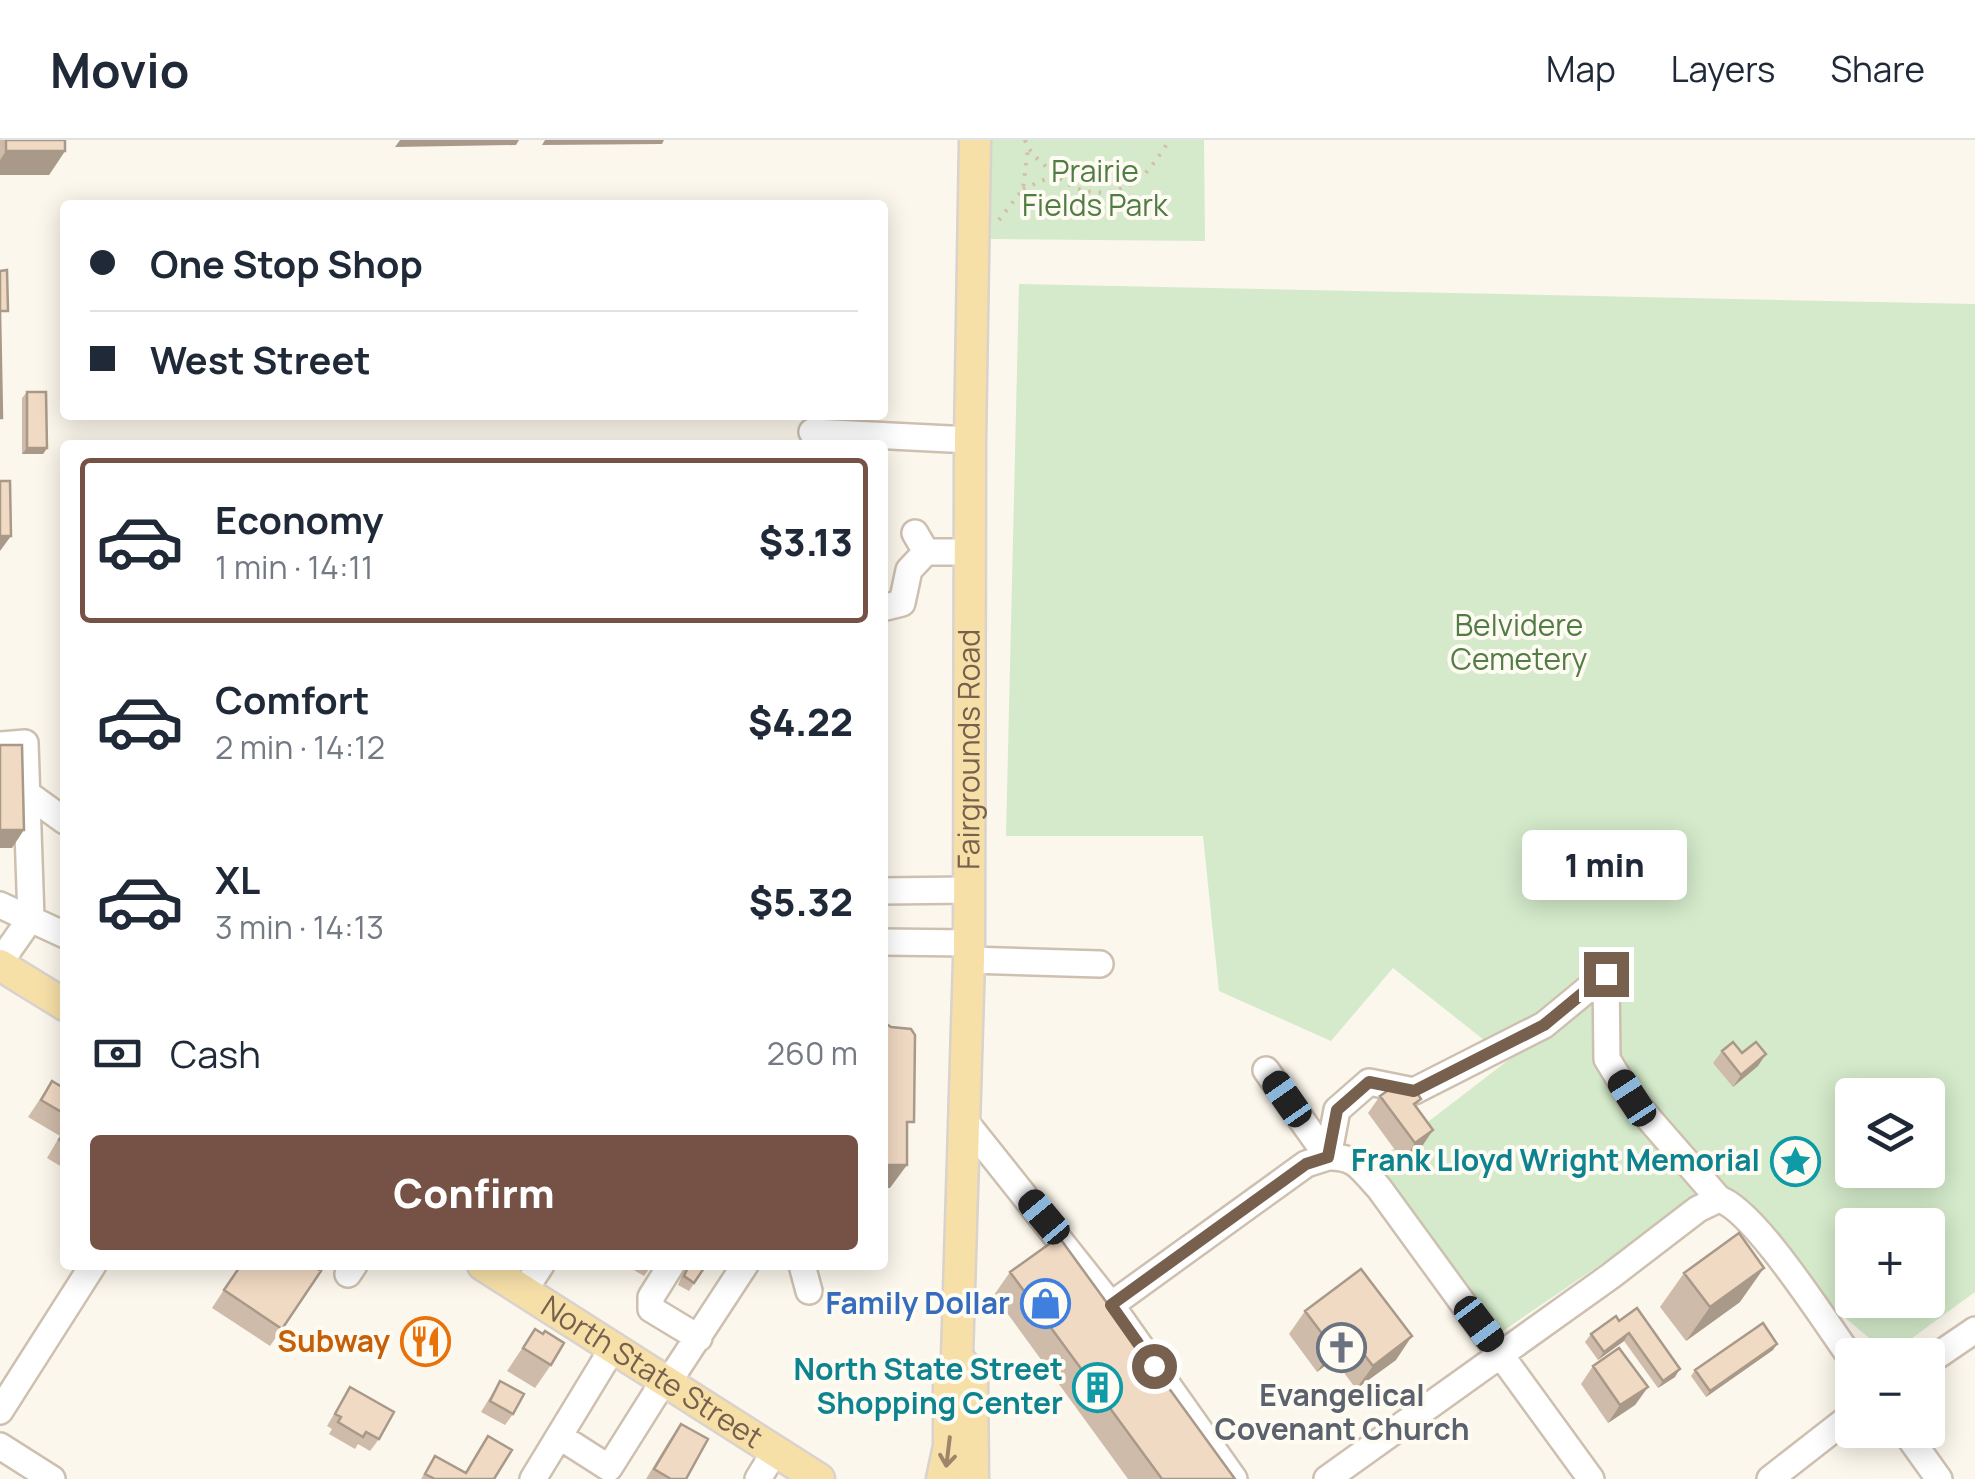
<!DOCTYPE html>
<html lang="en">
<head>
<meta charset="utf-8">
<style>
  body { margin:0; font-family:Manrope,sans-serif; background:#f6f6f7; color:#1f2937; height:100vh; display:flex; flex-direction:column; font-size:38px; white-space:nowrap }
  * { box-sizing:border-box; margin:0 }
  p { font-size:32px; color:#747a83 }
  .icon { flex:none; width:55px; height:55px; fill:none; stroke:currentColor; stroke-width:2; stroke-linecap:round; stroke-linejoin:round }
  .map { position:relative; flex:1; overflow:hidden }
  .details { position:absolute; left:60px; top:300px; width:828px; height:830px; display:flex; flex-direction:column; background:#fff; border-radius:10px; box-shadow:0 5px 25px #0003 }
  .details>* { flex:none }
  .hud { position:absolute; left:60px; top:60px; width:828px; height:220px; border-radius:10px; box-shadow:0 5px 25px #0003; display:grid; align-content:center; height:220px; padding:0 30px; background:#fff }
  .buttons { position:absolute; left:1835px; top:938px; display:grid; gap:20px }
  .buttons a { display:grid; place-items:center; width:110px; height:110px; border-radius:10px; background:#fff; box-shadow:0 5px 25px #0003; font-size:50px }
  .end { position:absolute; width:45px; height:45px; margin:-22px; border:12px solid #77604e; background:#fff; box-shadow:0 0 0 5px #fff }
  .from { border-radius:50% }
  .bubble { position:absolute; height:70px; border-radius:10px; background:#fff; box-shadow:0 5px 25px #0003; font-size:32px; font-weight:800; line-height:70px; text-align:center }
  .car { position:absolute; width:30px; height:60px; margin:-30px -15px; border-radius:12px; box-shadow:0 0 8px 2px #0007; background:linear-gradient(#222 24%,#8ab4d8 0 40%,#222 0 76%,#8ab4d8 0 86%,#222 0) }
  .hud b { display:flex; align-items:center; gap:35px; height:95px; font-size:38px }
  .hud b+b { border-top:2px solid #e0e1e3 }
  .hud i { width:25px; height:25px; background:#1f2937 }
  ul { padding:18px 0 0; list-style:none }
  li { display:flex; align-items:center; gap:30px; height:165px; margin:0 20px 15px; padding:0 10px; border:5px solid transparent; border-radius:10px }
  li div { flex:1 }
  li b { display:block; font-size:38px }
  li em { font-style:normal; font-weight:800 }
  li.active { border-color:#765145 }
  li>.icon { width:90px; height:90px; stroke-width:1.5 }
  .pay { display:flex; align-items:center; gap:25px; height:110px; padding:0 30px; font-size:38px }
  .pay p { margin-inline-start:auto }
  .action { display:flex; gap:20px; margin-top:auto; padding:20px 30px }
  .action a { flex:1; height:115px; border-radius:10px; background:#765145; color:#fff; font-size:40px; font-weight:800; line-height:115px; text-align:center }
  header { display:flex; align-items:center; gap:60px; box-sizing:border-box; height:140px; padding:0 50px; background:#fff; border-bottom:2px solid #e0e1e3 }
  header strong { font-size:48px }
  nav { display:flex; gap:55px; margin-inline-start:auto; font-size:35px }
  .map>svg:first-child { display:block }
</style>
</head>
<body>
<header>
<strong>Movio</strong>
<nav><a>Map</a><a>Layers</a><a>Share</a></nav>
</header>
<div class="map">
<svg width="1975" height="1339" viewBox="0 0 1975 1339">
  <rect width="100%" height="100%" fill="#fcf7ec"/>
  <path fill="#d4eaca" fill-rule="evenodd" d="M987,0h217l1,101 -219,-2z
    M1019,144l956,20v988l-86,63 -73,-62 -100,-107 -222,151 -126,-169 234,-180 -113,56 -96,-76 -62,73 -112,-50 -16,-155h-197zM1852,955h76v75h-76zM1852,1085h76v75h-76z"/>
  <g fill="none" stroke-linecap="round" stroke-linejoin="round">
    <defs>
      <path id="minor" d="M812,292l158,8
        M915,393l11,19h45
        M882,468l20,-5 7,-33 17,-18
        M0,605l25,-2 6,175 -31,44
        M29,655l36,26
        M882,751l88,-1
        M0,765l65,30
        M882,802l87,1
        M969,820l131,4
        M1606,834l1,85 24,39 88,101c36,11 108,126 133,160
        M1266,930l62,87c28,-1 33,12 51,31l212,291
        M964,980l147,185 123,174
        M671,1125l-20,32v12l48,29
        M802,1125l7,26
        M348,1134l6,-9
        M524,1151l17,-26
        M1111,1165l195,-141 22,-7 9,-47 32,-28 45,9 130,-66 62,-51
        M1928,1222l47,-32
        M669,1241l76,-116
        M0,1271l93,-146
        M1904,1290l35,49
        M559,1296l50,32 56,-89
        M0,1306l52,33
        M533,1339l81,-133
        M758,1339l17,-28
        M1327,1339l285,-204 86,-66 21,-10
        M1770,1339l82,-64"/>
      <g id="major">
        <path d="M0,825l65,40"/>
        <path id="s1" d="M483,1125l336,214"/>
        <path d="M957,1217l15,18 1,104"/>
        <path id="s2" d="M942,1339l7,-33v-66l8,-23 12,-397 1,-520 5,-300"/>
      </g>
    </defs>
    <use href="#minor" stroke="#cec0b0" stroke-width="30"/>
    <use href="#major" stroke="#d9d2cd" stroke-width="35"/>
    <path stroke="#d6bda6" stroke-width="4" stroke-dasharray="2.5 8" stroke-linecap="butt" d="M1025,0c4,13 15,21 25,30 25,26 62,31 91,7 11,-9 20,-25 29,-37
      M1023,49l23,-10 14,1
      M999,80l24,-31 5,-41"/>
    <use href="#minor" stroke="#fff" stroke-width="25"/>
    <use href="#major" stroke="#f7e0a8" stroke-width="30"/>
  </g>
  <path fill="#cfbba9" d="M0,0h65v11l-16,24h-49z
    M27,252l20,56 -4,6h-21v-56z
    M1722,911l36,15 -25,21 -20,-24z
    M52,941l9,5 4,-5v88l-18,-11 13,-22 -32,-19z
    M1380,956l41,3 -5,7 5,42 -18,13 -35,-48z
    M240,1125l81,6 -51,75 -58,-38z
    M625,1125h27l-8,11z
    M686,1125h20l-17,26 -11,-6z
    M1010,1132l225,207h-107l-134,-184z
    M1684,1133l56,29 -54,39 -26,-34z
    M1305,1171l91,49 -40,29 -22,-30 -17,13 -28,-38z
    M1619,1181l56,56 -17,11 -34,-47 -26,19 -13,-18 6,-8z
    M535,1189l8,5 8,31 -16,23 -28,-17z
    M1773,1210l-67,47 -15,-21 4,-6z
    M1593,1226l55,21 -13,18 -27,18 -27,-39z
    M500,1241l13,33 -8,11 -24,-13z
    M350,1247l29,52 -9,12 -12,-7 -3,5 -26,-15 3,-5 -5,-3z
    M681,1284l5,55h-40l23,-38z
    M488,1296l6,43h-73l14,-23 30,17z"/>
  <path fill="#a99989" d="M400,0h119l-3,5 -121,2z
    M545,0h119l-2,4 -120,1z
    M6,11h59l-16,24h-49v-15z
    M27,308h20l-4,6h-21z
    M0,396h11l-11,15z
    M0,690h24l-12,18h-12z
    M1766,914l-8,12 -25,21 8,-12z
    M1433,990l-12,18 -18,13 12,-18z
    M882,1025h25l-17,23h-8z
    M1764,1128l-24,34 -54,39 24,-34z
    M1629,1193l-5,8 -26,19 6,-8z
    M1350,1196l-16,23 -17,13 16,-24z
    M1412,1196l-16,24 -40,29 17,-23z
    M1777,1204l-4,6 -67,47 4,-6z
    M1680,1229l-5,8 -17,11 5,-7z
    M1648,1247l-13,18 -27,18 12,-18z"/>
  <path fill="#f1dac4" stroke="#a99989" stroke-width="2.5" d="M6,0h59v11h-59z
    M7,130l1,41h-8l2,107h-2v-147z
    M27,252h19l1,56h-20z
    M0,341h10l1,55h-11z
    M0,605h22l2,85h-24z
    M882,881l9,6 20,2 4,6 -1,87h-7v43h-25z
    M1733,902l9,11 14,-11 10,12 -25,21 -19,-24z
    M52,941l10,6 3,-5v32l-24,-14z
    M1397,944l16,3 8,12 -7,5 19,26 -18,13 -35,-47z
    M65,991v13l-6,-4z
    M1739,1093l25,35 -54,39 -26,-34z
    M1059,1097l176,242h-73l-152,-207z
    M241,1125h70l10,6 -39,58 -58,-39z
    M689,1125h17l-12,18 -10,-7z
    M1361,1129l51,67 -39,30 -23,-30 -17,12 -28,-37z
    M1637,1168l43,61 -17,12 -34,-48 -25,19 -13,-18 25,-18 3,5z
    M1763,1183l14,21 -67,47 -15,-21z
    M535,1189l8,5 2,-3 19,12 -13,22 -28,-17z
    M1619,1208l29,39 -28,18 -27,-39z
    M500,1241l24,13 -11,20 -23,-13z
    M350,1247l44,25 -15,27 -13,-7 -3,5 -25,-15 3,-5 -6,-3z
    M681,1284l27,15 -22,40h-15l-17,-10z
    M488,1296l24,14 -18,29h-59l-10,-5 10,-18 31,17z"/>
  <defs><path id="oneway-shaft" d="M-6 0H5M1.5-3L5.5 0L1.5 3" fill="none" stroke-width="1.6" stroke-linecap="round" stroke-linejoin="round" transform="scale(2.5)"/></defs>
  <use stroke="#9d8669" href="#oneway-shaft" transform="translate(948 1312) rotate(97)"/>
  <g fill="none" stroke-linecap="round" stroke-linejoin="round">
    <path stroke="#77604e" stroke-width="12" d="M1154,1226l-43,-61 195,-141 22,-7 9,-47 32,-28 45,9 130,-66 62,-51"/>
  </g>
  <defs>
    <symbol id="sight-ring" viewBox="-11 -11 22 22"><circle r="9.5" fill="#fefbf2" stroke="#0f9aa8" stroke-width="1.5"/><path d="M0-6L1.8-2.2L6-1.7L2.9 1.2L3.7 5.4L0 3.3L-3.7 5.4L-2.9 1.2L-6-1.7L-1.8-2.2Z" fill="#0f9aa8"/></symbol>
    <symbol id="shop-ring" viewBox="-11 -11 22 22"><circle r="9.5" fill="#fefbf2" stroke="#3f7fe0" stroke-width="1.5"/><path d="M-5-2.5h2.3a2.7 3.5 0 0 1 5.4 0H5L5.5 6h-11ZM-1.5-2.5h3a1.5 2.3 0 0 0-3 0Z" fill="#3f7fe0"/></symbol>
    <symbol id="restaurant-ring" viewBox="-11 -11 22 22"><circle r="9.5" fill="#fefbf2" stroke="#e8710a" stroke-width="1.5"/><path d="M-5-6h1v4h1v-4h1v4h1v-4h1v5L-1.5 .5V6h-2V.5L-5-1ZM5-6V6H3V1.5H1.5Q1.5-4 5-6Z" fill="#e8710a"/></symbol>
    <symbol id="church-ring" viewBox="-11 -11 22 22"><circle r="9.5" fill="#fefbf2" stroke="#6b7280" stroke-width="1.5"/><path d="M-1.2-6h2.4v3.5h3.3v2.4h-3.3V6h-2.4V-.1h-3.3v-2.4h3.3Z" fill="#6b7280"/></symbol>
    <symbol id="building-ring" viewBox="-11 -11 22 22"><circle r="9.5" fill="#fefbf2" stroke="#0f9aa8" stroke-width="1.5"/><path d="M-4-6H4V6H1V3H-1V6H-4ZM-2.5-4.3h1.7v1.8h-1.7ZM.8-4.3h1.7v1.8H.8ZM-2.5-1h1.7V.8h-1.7ZM.8-1h1.7V.8H.8Z" fill="#0f9aa8"/></symbol>
  </defs>
  <g fill-rule="evenodd">
    <use href="#sight-ring" x="1768" y="994" width="55" height="55"/>
    <use href="#shop-ring" x="1018" y="1136" width="55" height="55"/>
    <use href="#restaurant-ring" x="398" y="1174" width="55" height="55"/>
    <use href="#church-ring" x="1314" y="1180" width="55" height="55"/>
    <use href="#building-ring" x="1070" y="1220" width="55" height="55"/>
  </g>
  <g text-anchor="middle" stroke-width="8" stroke-linejoin="round" paint-order="stroke">
    <g font-size="30" fill="#527c46" stroke="#fefbf2">
      <text x="1095" y="42">Prairie<tspan x="1095" dy="34">Fields Park</tspan></text>
      <text x="1519" y="496">Belvidere<tspan x="1519" dy="34">Cemetery</tspan></text>
    </g>
    <g font-size="30" fill="#77604e" stroke="#fefbf2">
      <text dy="10" stroke="none"><textPath href="#s2" startOffset="732">Fairgrounds Road</textPath></text>
      <text dy="10" stroke="none"><textPath href="#s1" startOffset="200">North State Street</textPath></text>
    </g>
    <g font-size="30" font-weight="bold" fill="#0d838f" stroke="#fefbf2" text-anchor="end">
      <text x="1760" y="1031">Frank Lloyd Wright Memorial</text>
      <text x="1063" y="1240">North State Street<tspan x="1063" dy="34">Shopping Center</tspan></text>
    </g>
    <g font-size="30" font-weight="bold" fill="#366cbe" stroke="#fefbf2" text-anchor="end">
      <text x="1010" y="1174">Family Dollar</text>
    </g>
    <g font-size="30" font-weight="bold" fill="#c56008" stroke="#fefbf2" text-anchor="end">
      <text x="390" y="1212">Subway</text>
    </g>
    <g font-size="30" font-weight="bold" fill="#5b616d" stroke="#fefbf2">
      <text x="1342" y="1266">Evangelical<tspan x="1342" dy="34">Covenant Church</tspan></text>
    </g>
  </g>
</svg>
<div class="buttons">
<a><svg class="icon" aria-label="layers" viewBox="0 0 24 24"><path d="M12 4l9 5-9 5-9-5zM3 14l9 5 9-5"/></svg></a>
<a>+</a>
<a>−</a>
</div>
<i class="end from" style="left:1154px;top:1226px"></i>
<i class="end" style="left:1606px;top:834px"></i>
<div class="bubble" style="left:1522px;top:690px;width:165px">1 min</div>
<i class="car" style="left:1632px;top:958px;rotate:327deg"></i>
<i class="car" style="left:1287px;top:959px;rotate:325deg"></i>
<i class="car" style="left:1044px;top:1077px;rotate:320deg"></i>
<i class="car" style="left:1479px;top:1184px;rotate:143deg"></i>
<div class="hud">
<b><i class="from"></i>One Stop Shop</b>
<b><i></i>West Street</b>
</div>
<section class="details">
<ul>
<li class="active"><svg class="icon" aria-label="car" viewBox="0 0 24 24"><path d="M5 17H2v-5l4-1 3-4h7l3 4 3 1v5h-3M9 17h6M6 11h13"/><circle cx="7" cy="17" r="2"/><circle cx="17" cy="17" r="2"/></svg><div><b>Economy</b><p>1 min · 14:11</p></div><em>$3.13</em></li>
<li><svg class="icon" aria-label="car" viewBox="0 0 24 24"><path d="M5 17H2v-5l4-1 3-4h7l3 4 3 1v5h-3M9 17h6M6 11h13"/><circle cx="7" cy="17" r="2"/><circle cx="17" cy="17" r="2"/></svg><div><b>Comfort</b><p>2 min · 14:12</p></div><em>$4.22</em></li>
<li><svg class="icon" aria-label="car" viewBox="0 0 24 24"><path d="M5 17H2v-5l4-1 3-4h7l3 4 3 1v5h-3M9 17h6M6 11h13"/><circle cx="7" cy="17" r="2"/><circle cx="17" cy="17" r="2"/></svg><div><b>XL</b><p>3 min · 14:13</p></div><em>$5.32</em></li>
</ul>
<div class="pay"><svg class="icon" aria-label="cash" viewBox="0 0 24 24"><path d="M3 7h18v10H3z"/><circle cx="12" cy="12" r="2"/></svg>Cash<p>260 m</p></div>
<div class="action"><a>Confirm</a></div>
</section>
</div>
</body>
</html>
